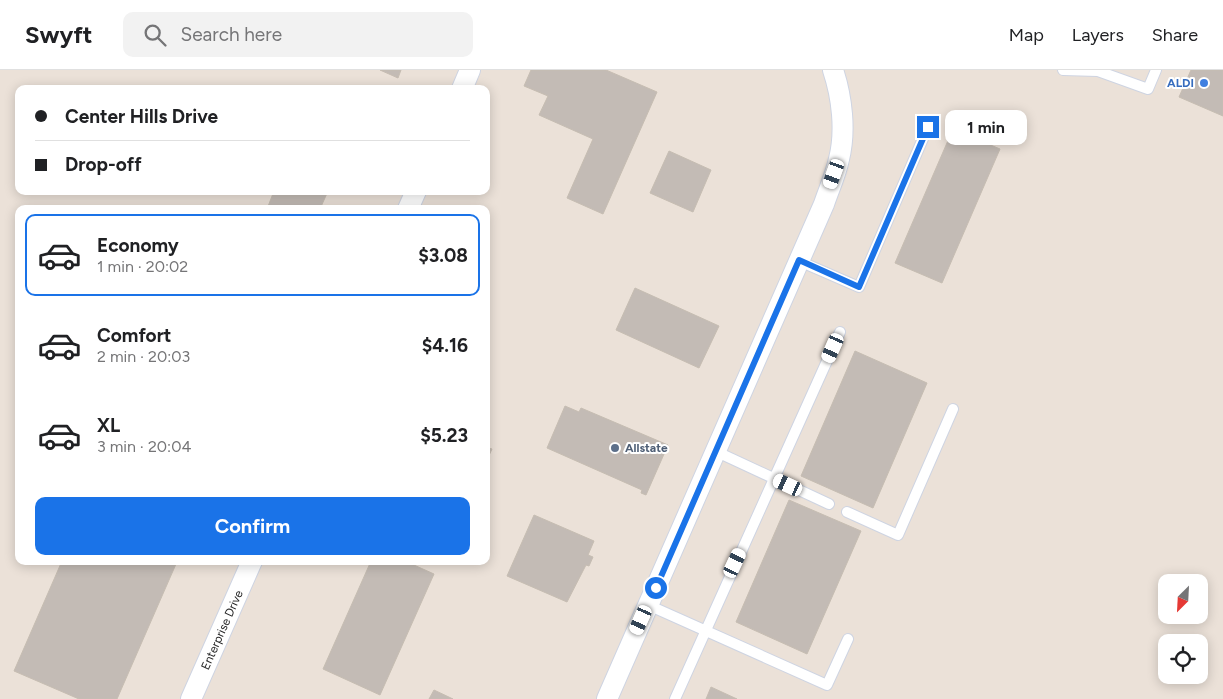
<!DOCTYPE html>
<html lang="en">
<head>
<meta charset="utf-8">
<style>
  body { margin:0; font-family:Figtree,sans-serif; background:#f2f2f2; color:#202124; height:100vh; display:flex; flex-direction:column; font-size:19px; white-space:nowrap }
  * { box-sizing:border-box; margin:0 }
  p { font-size:16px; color:#757577 }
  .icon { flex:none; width:28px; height:28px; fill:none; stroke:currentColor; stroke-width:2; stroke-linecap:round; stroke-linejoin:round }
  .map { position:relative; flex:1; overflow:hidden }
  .panel { position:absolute; left:15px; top:135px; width:475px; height:360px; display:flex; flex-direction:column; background:#fff; border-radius:10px; box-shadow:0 2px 12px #0003 }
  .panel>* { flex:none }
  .hud { position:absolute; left:15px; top:15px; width:475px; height:110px; border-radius:10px; box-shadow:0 2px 12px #0003; display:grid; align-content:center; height:110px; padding:0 20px; background:#fff }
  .needle { width:32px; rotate:204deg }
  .tools { position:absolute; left:1158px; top:504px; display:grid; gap:10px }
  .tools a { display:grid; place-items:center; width:50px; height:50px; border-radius:10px; background:#fff; box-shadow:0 2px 12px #0003; font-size:25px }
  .end { position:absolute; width:22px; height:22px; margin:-11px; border:6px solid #1a73e8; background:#fff; box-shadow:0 0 0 2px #fff }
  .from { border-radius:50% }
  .bubble { position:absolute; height:35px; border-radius:10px; background:#fff; box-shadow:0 2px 12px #0003; font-size:16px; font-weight:700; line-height:35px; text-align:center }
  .car { position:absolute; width:15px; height:30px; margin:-15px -8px; border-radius:6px; box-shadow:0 0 4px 1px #0007; background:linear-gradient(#fff 24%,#345 0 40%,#fff 0 76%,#345 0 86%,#fff 0) }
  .hud b { display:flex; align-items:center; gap:18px; height:48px; font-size:19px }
  .hud b+b { border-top:1px solid #e0e0e0 }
  .hud i { width:12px; height:12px; background:#202124 }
  ul { padding:9px 0 0; list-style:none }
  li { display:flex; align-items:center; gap:15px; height:82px; margin:0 10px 8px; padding:0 10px; border:2px solid transparent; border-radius:10px }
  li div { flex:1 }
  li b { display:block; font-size:19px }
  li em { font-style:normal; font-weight:700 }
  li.active { border-color:#1a73e8 }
  li>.icon { width:45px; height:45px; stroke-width:1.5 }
  .action { display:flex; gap:10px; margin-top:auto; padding:10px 20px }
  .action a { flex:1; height:58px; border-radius:10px; background:#1a73e8; color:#fff; font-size:20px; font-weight:700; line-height:58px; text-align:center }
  header { display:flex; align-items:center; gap:30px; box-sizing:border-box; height:70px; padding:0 25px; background:#fff; border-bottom:1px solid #e0e0e0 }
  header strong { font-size:24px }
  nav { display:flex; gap:28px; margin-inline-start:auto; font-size:18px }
  .search { width:350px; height:45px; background:#f2f2f2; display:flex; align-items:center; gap:12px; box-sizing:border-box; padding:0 18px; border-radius:10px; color:#757577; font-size:19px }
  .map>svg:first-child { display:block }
</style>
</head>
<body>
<header>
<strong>Swyft</strong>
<div class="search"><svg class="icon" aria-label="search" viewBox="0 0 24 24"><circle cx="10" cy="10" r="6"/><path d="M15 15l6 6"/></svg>Search here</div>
<nav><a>Map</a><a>Layers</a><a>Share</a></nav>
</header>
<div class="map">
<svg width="1223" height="629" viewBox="0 0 1223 629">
  <rect width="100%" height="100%" fill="#ebe1d8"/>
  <path fill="#c3bbb5" stroke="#c6bdb2" d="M380,0h21l-3,8z
    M531,0h75l51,22 -54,122 -36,-16 26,-59 -54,-24 9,-19 -24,-10z
    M1191,0h32v46l-44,-19z
    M953,59l47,20 -58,134 -47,-20z
    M669,81l42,19 -18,42 -43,-19z
    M274,121h54l-8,18h-53z
    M635,218l84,38 -20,42 -83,-38z
    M855,281l72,32 -54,125 -72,-32z
    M565,336l14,6 2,-4 87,37 -22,50 -5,-2 1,-3 -95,-42z
    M486,377l6,2 -6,13z
    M789,430l72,31 -54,123 -71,-32z
    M534,445l60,26 -6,14 5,2 -4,9 -3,-1 -19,37 -60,-26z
    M62,491h108l6,3 -59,135h-38l-65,-28z
    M371,491h34l29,13 -54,121 -57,-26z
    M711,617l26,12h-31z
    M434,620l19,9h-24z"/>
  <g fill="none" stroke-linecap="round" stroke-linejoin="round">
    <defs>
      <path id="service" d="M1063,0l35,1 50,18 8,-19
        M799,191l60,26 69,-160
        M715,381l114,53
        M847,442l51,23 55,-126
        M648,535l179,80 21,-46
        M675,629l165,-367"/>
      <path id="minor" d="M462,19l8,-19
        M408,139l8,-18
        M191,629l61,-138
        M607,629l217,-495c5,-15 12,-30 15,-45 7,-28 3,-62 -6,-89"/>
    </defs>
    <use href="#service" stroke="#ced4e2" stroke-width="12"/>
    <use href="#minor" stroke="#ced4e2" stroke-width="22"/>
    <use href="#service" stroke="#fff" stroke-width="10"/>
    <use href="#minor" stroke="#fff" stroke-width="20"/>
  </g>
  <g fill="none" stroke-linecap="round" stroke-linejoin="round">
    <path stroke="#1a73e8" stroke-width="6" d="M656,518l143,-328 60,27 69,-160"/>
  </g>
  <circle fill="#3f7fe0" stroke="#fff" stroke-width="2" cx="1204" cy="13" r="5"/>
  <circle fill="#5c6f8a" stroke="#fff" stroke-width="2" cx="615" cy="378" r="5"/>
  <g text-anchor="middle" stroke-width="4" stroke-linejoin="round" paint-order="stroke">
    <g font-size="12" font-weight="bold" fill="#366cbe" stroke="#fff" text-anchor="end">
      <text x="1194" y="17">ALDI</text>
    </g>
    <g font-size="12" font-weight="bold" fill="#4e5e75" stroke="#fff" text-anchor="start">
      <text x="625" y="382">Allstate</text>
    </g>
    <g font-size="12" fill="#282828" stroke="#fff">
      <text transform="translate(222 560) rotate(-66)" y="4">Enterprise Drive</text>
    </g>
  </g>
</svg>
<div class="tools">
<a><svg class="needle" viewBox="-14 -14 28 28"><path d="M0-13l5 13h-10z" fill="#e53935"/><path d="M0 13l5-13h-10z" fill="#757577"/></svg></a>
<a><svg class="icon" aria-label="locate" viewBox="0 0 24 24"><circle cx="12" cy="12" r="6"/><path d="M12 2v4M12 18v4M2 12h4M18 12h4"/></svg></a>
</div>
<i class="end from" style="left:656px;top:518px"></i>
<i class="end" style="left:928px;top:57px"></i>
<div class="bubble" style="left:945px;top:40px;width:82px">1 min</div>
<i class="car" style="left:834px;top:104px;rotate:200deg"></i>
<i class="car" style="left:833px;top:278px;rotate:204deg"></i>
<i class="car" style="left:788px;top:415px;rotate:295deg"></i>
<i class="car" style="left:735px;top:493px;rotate:25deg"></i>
<i class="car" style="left:641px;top:550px;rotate:204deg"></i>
<div class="hud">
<b><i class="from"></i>Center Hills Drive</b>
<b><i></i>Drop-off</b>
</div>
<section class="panel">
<ul>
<li class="active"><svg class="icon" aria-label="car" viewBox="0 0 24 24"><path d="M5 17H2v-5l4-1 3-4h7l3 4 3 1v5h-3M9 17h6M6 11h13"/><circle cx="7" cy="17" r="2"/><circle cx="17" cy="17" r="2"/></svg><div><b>Economy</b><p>1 min · 20:02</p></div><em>$3.08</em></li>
<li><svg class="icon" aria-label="car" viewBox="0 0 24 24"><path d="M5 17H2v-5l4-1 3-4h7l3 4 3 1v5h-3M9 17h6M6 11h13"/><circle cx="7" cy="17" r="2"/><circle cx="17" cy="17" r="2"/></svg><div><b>Comfort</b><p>2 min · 20:03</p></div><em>$4.16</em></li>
<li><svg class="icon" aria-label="car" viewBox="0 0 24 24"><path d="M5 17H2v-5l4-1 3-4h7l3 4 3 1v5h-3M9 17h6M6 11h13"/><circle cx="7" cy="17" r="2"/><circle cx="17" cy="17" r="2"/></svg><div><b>XL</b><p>3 min · 20:04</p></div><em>$5.23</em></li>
</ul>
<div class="action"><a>Confirm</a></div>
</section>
</div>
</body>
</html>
